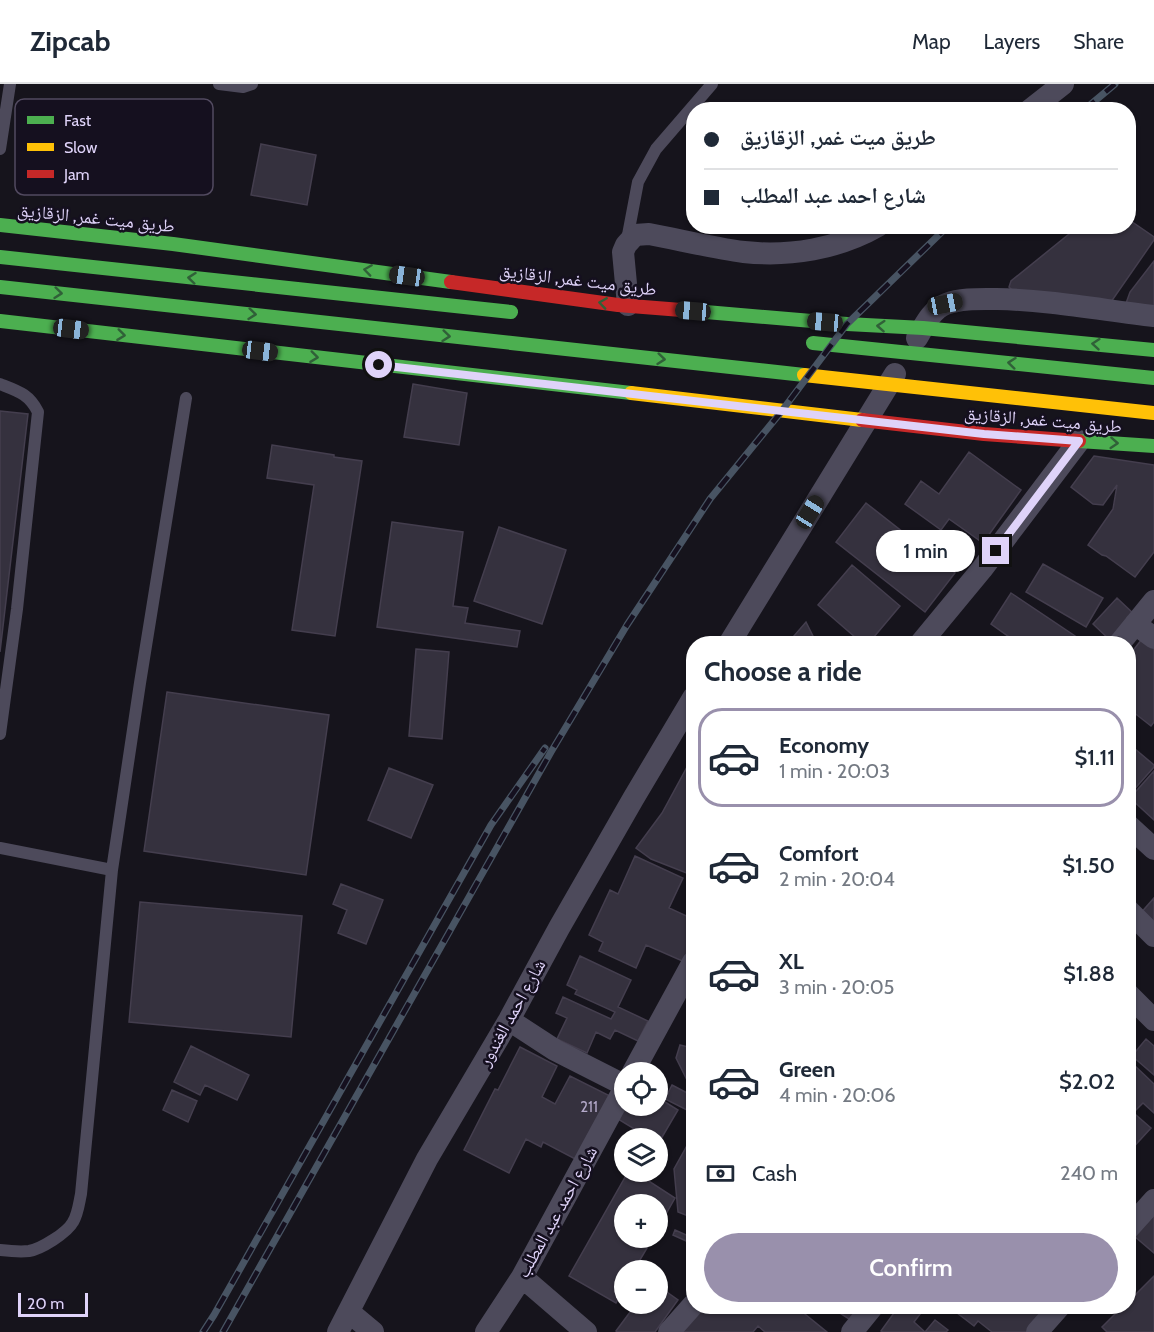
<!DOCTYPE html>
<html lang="en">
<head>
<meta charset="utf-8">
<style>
  body { margin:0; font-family:Cabin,"Noto Naskh Arabic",sans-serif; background:#f6f6f7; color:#1f2937; height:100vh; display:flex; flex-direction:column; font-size:22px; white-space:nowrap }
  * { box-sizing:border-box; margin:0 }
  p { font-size:20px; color:#747a83 }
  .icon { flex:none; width:33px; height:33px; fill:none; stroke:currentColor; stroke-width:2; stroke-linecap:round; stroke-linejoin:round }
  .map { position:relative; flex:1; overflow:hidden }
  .side { position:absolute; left:686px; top:552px; width:450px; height:678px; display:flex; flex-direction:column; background:#fff; border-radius:24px; box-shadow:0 2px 4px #0004 }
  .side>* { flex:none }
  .guide { position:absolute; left:686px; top:18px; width:450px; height:132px; border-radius:24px; box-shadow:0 2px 4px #0004; display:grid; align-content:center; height:132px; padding:0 18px; background:#fff }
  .controls { position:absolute; left:614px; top:978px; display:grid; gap:12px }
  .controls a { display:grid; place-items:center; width:54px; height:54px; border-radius:50%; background:#fff; box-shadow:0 2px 4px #0004; font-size:30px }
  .scale { position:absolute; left:18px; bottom:15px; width:70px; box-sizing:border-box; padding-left:6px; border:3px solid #dfd3f9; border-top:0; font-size:16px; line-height:21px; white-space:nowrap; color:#dfd3f9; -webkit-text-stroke:4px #15101f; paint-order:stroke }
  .end { position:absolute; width:27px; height:27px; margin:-14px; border:8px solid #dfd3f9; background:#111; box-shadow:0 0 0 3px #111 }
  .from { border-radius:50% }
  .bubble { position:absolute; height:42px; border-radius:21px; background:#fff; box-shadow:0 2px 4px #0004; font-size:20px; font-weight:600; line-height:42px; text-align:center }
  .car { position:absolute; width:18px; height:36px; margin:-18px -9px; border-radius:8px; box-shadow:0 0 4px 2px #0007; background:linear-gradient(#222 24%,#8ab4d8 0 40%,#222 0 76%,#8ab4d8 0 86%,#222 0) }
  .guide b { display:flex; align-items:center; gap:21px; height:57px; font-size:22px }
  .guide b+b { border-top:2px solid #e0e1e3 }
  .guide i { width:15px; height:15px; background:#1f2937 }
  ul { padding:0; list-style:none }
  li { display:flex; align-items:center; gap:18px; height:99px; margin:0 12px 9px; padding:0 6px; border:3px solid transparent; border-radius:24px }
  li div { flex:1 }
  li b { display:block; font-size:22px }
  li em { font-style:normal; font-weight:600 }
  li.active { border-color:#9990ac }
  li>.icon { width:54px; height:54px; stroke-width:1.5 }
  h2 { padding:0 18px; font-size:27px; line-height:72px }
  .pay { display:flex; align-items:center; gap:15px; height:66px; padding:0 18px; font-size:22px }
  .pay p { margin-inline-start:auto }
  .action { display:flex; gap:12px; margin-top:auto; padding:12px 18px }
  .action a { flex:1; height:69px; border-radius:36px; background:#9990ac; color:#fff; font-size:24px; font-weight:600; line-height:69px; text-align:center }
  header { display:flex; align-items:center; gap:36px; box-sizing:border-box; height:84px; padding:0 30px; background:#fff; border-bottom:2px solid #e0e1e3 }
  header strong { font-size:28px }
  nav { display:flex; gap:33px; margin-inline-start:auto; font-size:21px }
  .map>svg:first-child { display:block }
</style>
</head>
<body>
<header>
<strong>Zipcab</strong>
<nav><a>Map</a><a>Layers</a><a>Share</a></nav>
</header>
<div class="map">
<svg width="1154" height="1248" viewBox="0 0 1154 1248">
  <rect width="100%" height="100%" fill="#16141c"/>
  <path fill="#35313e" stroke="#443e4e" stroke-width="1.5" d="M261,60l55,11 -9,50 -56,-10z
    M1128,135l26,18v3l-43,62 -99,-12 -3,-3 2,-6 68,-55h49z
    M1154,177v48l-29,-3 5,-14z
    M413,300l54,9 -8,52 -55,-8z
    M0,327l28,3 -28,238z
    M272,361l62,10v2l28,4 -27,175 -43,-6 22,-145 -47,-7z
    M969,368l52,38 -38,53 -34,-24 -8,11 -36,-26 16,-23 18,13z
    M1094,372l60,9v87l-19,25 -29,-21 -4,-1 -14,-10 25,-36 4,-24 -14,20 -10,-1 -22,-17z
    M866,419l89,70 -30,39 -89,-70z
    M392,438l71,10 -10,74 15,2 -3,15 55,8 -3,16 -140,-20z
    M499,443l67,23 -24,74 -68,-23z
    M1043,480l60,34 -17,29 -60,-35z
    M852,481l48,41 -32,38h-5l-45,-39z
    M1011,509l76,51h-31l-3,-2 -1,2h-33l-28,-20z
    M1117,514l19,18 -24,26 -19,-18z
    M806,538l11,22h-30z
    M1145,551l9,7v80l-3,4 -23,-18v-51z
    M416,565l33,3 -7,87 -33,-3z
    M167,608l162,23 -23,160 -162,-24z
    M1128,659l26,22v2l-23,26 1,2 -4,5z
    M693,672v117l-4,1 -38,-15 -15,-11 26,-35z
    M389,684l44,17 -22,53 -43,-18z
    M1154,687v49l-24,-22z
    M635,772l48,22 -14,30 24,11v31l-6,13 -41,-18 -10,23 -37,-17 4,-9 -14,-7 21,-45 8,4z
    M341,800l42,16 -17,44 -28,-11 9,-23 -14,-6z
    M1154,814v31l-15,-14z
    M140,818l162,14 -11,121 -162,-15z
    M580,872l51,24 -13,27 30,14 -10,20 -23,-11 -5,9 -14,-7 -9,21 -30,-14 10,-21 -11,-5 7,-16 48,22 4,-7 -40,-18 2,-4 -10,-5z
    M1146,955l8,7v29l-22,-19z
    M680,961l13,3v41l-3,-3 -14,-28z
    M191,962l58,29 -12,25 -32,-15 -5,10 -26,-13z
    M520,963l37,19 -15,31 13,7 15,-28 42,21 -33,64 -36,-19 -2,5 -15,-8 -17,34 -45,-23 31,-61 3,1z
    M1132,979l22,21v29l-11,-10 -8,8 -7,-7v-36z
    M672,1001l21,11v17l-28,-14z
    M172,1006l25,11 -9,21 -25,-12z
    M657,1013l21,13 -20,34 -1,-6h-8l-36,-22 11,-10h33z
    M1128,1024l23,20 -23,25z
    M693,1051v83l-15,-6 -4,-43z
    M628,1088h7l40,26 -18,32v-26h-33v34h29l-19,32h-10v18l-8,15 -47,-27z
    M1154,1128v41l-20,-17z
    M675,1146l18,8v6l-20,-9z
    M1154,1192v56h-47l-5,-5 21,-21h5v-4z
    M657,1201l21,15 -23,32h-38l-1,-1 20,-27h21z
    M698,1222h97l32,26h-62l-7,-6 -5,6h-75z
    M829,1222h32l-9,15z
    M899,1222h21l4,3 -10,13 11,10 10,-12 13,10 -2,2h-63l-2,-1z
    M948,1222h105l-24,26h-37l-14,-11 -4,5z"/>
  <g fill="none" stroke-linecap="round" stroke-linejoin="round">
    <path stroke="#4d4a5b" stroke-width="12" d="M219,0l24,3 9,-3
      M0,65l10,-65
      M627,156l11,-58 18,-33 56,-65
      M0,300c18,7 29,10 38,28l-21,197 -17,125
      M0,764l112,22
      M0,1166c9,1 20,2 29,1 12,-2 38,-18 44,-29 5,-8 6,-19 8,-28l31,-324 28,-187 46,-285"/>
    <path stroke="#4d4a5b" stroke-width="22" d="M1030,26l33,-26
      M628,221l-5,-53 3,-7 9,-10 14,-1c32,6 64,14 95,18 45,5 94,-3 134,-26
      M917,254c7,-12 15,-29 29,-34 16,-6 34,-5 51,-5 52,1 105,11 157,17
      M1135,540l19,14
      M729,560l166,-270
      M920,560l62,-75 97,-128
      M1119,560l35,-43
      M1128,741l26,24
      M1128,826l26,26
      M1128,910l26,26
      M509,936l46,30 69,35
      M633,988l60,-110
      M1128,1145l26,-29
      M522,1193l64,55
      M349,1228l24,20
      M338,1248l89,-173 82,-139 50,-92 74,-129 60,-101
      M486,1248l36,-55 102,-188
      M669,1248l24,-27
      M852,1248l21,-26
      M1037,1248l23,-26"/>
    <path stroke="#4caf50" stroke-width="14" d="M0,141l173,19 278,38
      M0,173l511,55
      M0,203l804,88
      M694,227l153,13 76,4 231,22
      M0,237l631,72
      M813,259l341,35
      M1079,357l75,5"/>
    <path stroke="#ffc107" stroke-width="14" d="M804,291l350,38
      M631,309l231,27"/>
    <path stroke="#c62828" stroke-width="14" d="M451,198l167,23 76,6
      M862,336l122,14 95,7"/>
    <defs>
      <path id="rail" d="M1084,26l31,-26
        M203,1248l11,-17 277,-490 54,-77
        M223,1248l328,-580 76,-127 83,-126 71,-87 66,-88 101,-98"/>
    </defs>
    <use href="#rail" stroke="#485463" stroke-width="7"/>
    <use href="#rail" stroke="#15101f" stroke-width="4.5" stroke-dasharray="14" stroke-linecap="butt"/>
  </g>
  <defs><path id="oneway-chevron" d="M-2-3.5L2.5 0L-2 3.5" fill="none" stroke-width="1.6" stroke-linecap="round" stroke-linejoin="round" transform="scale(1.5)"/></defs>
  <g stroke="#306038">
    <use href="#oneway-chevron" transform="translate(368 186) rotate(-172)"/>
    <use href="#oneway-chevron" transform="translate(192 194) rotate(-174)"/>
    <use href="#oneway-chevron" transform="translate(58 209) rotate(6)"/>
    <use href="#oneway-chevron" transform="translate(603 219) rotate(-172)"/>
    <use href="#oneway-chevron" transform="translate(252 230) rotate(6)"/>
    <use href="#oneway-chevron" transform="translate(881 242) rotate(-176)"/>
    <use href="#oneway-chevron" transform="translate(121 251) rotate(7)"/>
    <use href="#oneway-chevron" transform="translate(446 252) rotate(6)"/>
    <use href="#oneway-chevron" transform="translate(1096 260) rotate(-175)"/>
    <use href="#oneway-chevron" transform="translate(314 273) rotate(7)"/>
    <use href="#oneway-chevron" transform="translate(661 275) rotate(6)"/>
    <use href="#oneway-chevron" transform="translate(1012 279) rotate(-174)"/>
    <use href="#oneway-chevron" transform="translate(1114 359) rotate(4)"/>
  </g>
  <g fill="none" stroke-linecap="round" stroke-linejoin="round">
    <path stroke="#dfd3f9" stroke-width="8" d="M379,281l605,69 95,7 -83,110"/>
  </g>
  <g text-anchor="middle" stroke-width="5" stroke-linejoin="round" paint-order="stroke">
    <g font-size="15" fill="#b4aaca">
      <text x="589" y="1028">211</text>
    </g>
    <g font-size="18" fill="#dfd3f9" stroke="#15101f">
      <text transform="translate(96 134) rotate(6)" y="6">طريق ميت غمر, الزقازيق</text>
      <text transform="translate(578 196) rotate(7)" y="6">طريق ميت غمر, الزقازيق</text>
      <text transform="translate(1043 336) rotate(5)" y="6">طريق ميت غمر, الزقازيق</text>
      <text transform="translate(512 929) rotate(-61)" y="6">شارع احمد الغندور</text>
      <text transform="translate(557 1128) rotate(-61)" y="6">شارع احمد عبد المطلب</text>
    </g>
  </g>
  <rect x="15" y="15" width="198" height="96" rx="9" fill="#15101f" stroke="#524a60" stroke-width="1.5"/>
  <rect x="27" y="32" width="27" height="8" fill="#4caf50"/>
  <rect x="27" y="59" width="27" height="8" fill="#ffc107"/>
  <rect x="27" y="86" width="27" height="8" fill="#c62828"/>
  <g font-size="16" fill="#dfd3f9">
    <text x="64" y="42">Fast</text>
    <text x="64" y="69">Slow</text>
    <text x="64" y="96">Jam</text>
  </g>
</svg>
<div class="controls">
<a><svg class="icon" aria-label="locate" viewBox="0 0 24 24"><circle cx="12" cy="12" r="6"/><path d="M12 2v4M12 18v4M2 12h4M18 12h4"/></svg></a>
<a><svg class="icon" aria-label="layers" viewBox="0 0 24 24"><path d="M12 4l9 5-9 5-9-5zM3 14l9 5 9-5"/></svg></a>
<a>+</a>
<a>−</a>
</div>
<div class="scale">20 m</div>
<i class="end from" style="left:379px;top:281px"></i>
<i class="end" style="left:996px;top:467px"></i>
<div class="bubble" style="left:876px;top:446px;width:99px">1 min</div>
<i class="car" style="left:407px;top:192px;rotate:278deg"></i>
<i class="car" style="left:945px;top:220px;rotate:79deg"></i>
<i class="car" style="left:693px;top:227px;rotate:275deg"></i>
<i class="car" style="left:825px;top:238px;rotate:275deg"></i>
<i class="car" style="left:71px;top:245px;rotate:97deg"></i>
<i class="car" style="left:260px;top:267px;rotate:97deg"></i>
<i class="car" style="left:810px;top:428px;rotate:32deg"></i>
<div class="guide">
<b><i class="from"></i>طريق ميت غمر, الزقازيق</b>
<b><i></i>شارع احمد عبد المطلب</b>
</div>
<section class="side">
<h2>Choose a ride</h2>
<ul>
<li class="active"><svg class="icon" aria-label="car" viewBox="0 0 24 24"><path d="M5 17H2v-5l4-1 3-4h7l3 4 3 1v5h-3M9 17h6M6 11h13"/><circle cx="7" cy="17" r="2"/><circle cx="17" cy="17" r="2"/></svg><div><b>Economy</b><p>1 min · 20:03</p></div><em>$1.11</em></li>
<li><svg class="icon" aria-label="car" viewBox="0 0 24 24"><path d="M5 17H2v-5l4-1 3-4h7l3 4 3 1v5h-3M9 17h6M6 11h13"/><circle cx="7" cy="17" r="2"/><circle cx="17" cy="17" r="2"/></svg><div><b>Comfort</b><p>2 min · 20:04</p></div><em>$1.50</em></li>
<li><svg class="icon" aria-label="car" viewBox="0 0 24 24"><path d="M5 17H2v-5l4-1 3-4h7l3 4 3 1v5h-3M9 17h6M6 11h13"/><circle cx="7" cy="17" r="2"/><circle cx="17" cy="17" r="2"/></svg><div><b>XL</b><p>3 min · 20:05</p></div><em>$1.88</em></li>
<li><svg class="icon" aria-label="car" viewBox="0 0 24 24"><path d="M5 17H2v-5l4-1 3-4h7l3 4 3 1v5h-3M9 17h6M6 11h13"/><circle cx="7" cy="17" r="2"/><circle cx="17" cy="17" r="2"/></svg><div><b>Green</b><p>4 min · 20:06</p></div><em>$2.02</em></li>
</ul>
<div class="pay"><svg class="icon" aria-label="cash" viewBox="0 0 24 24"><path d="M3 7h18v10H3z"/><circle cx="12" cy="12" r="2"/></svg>Cash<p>240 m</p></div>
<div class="action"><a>Confirm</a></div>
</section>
</div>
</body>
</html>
